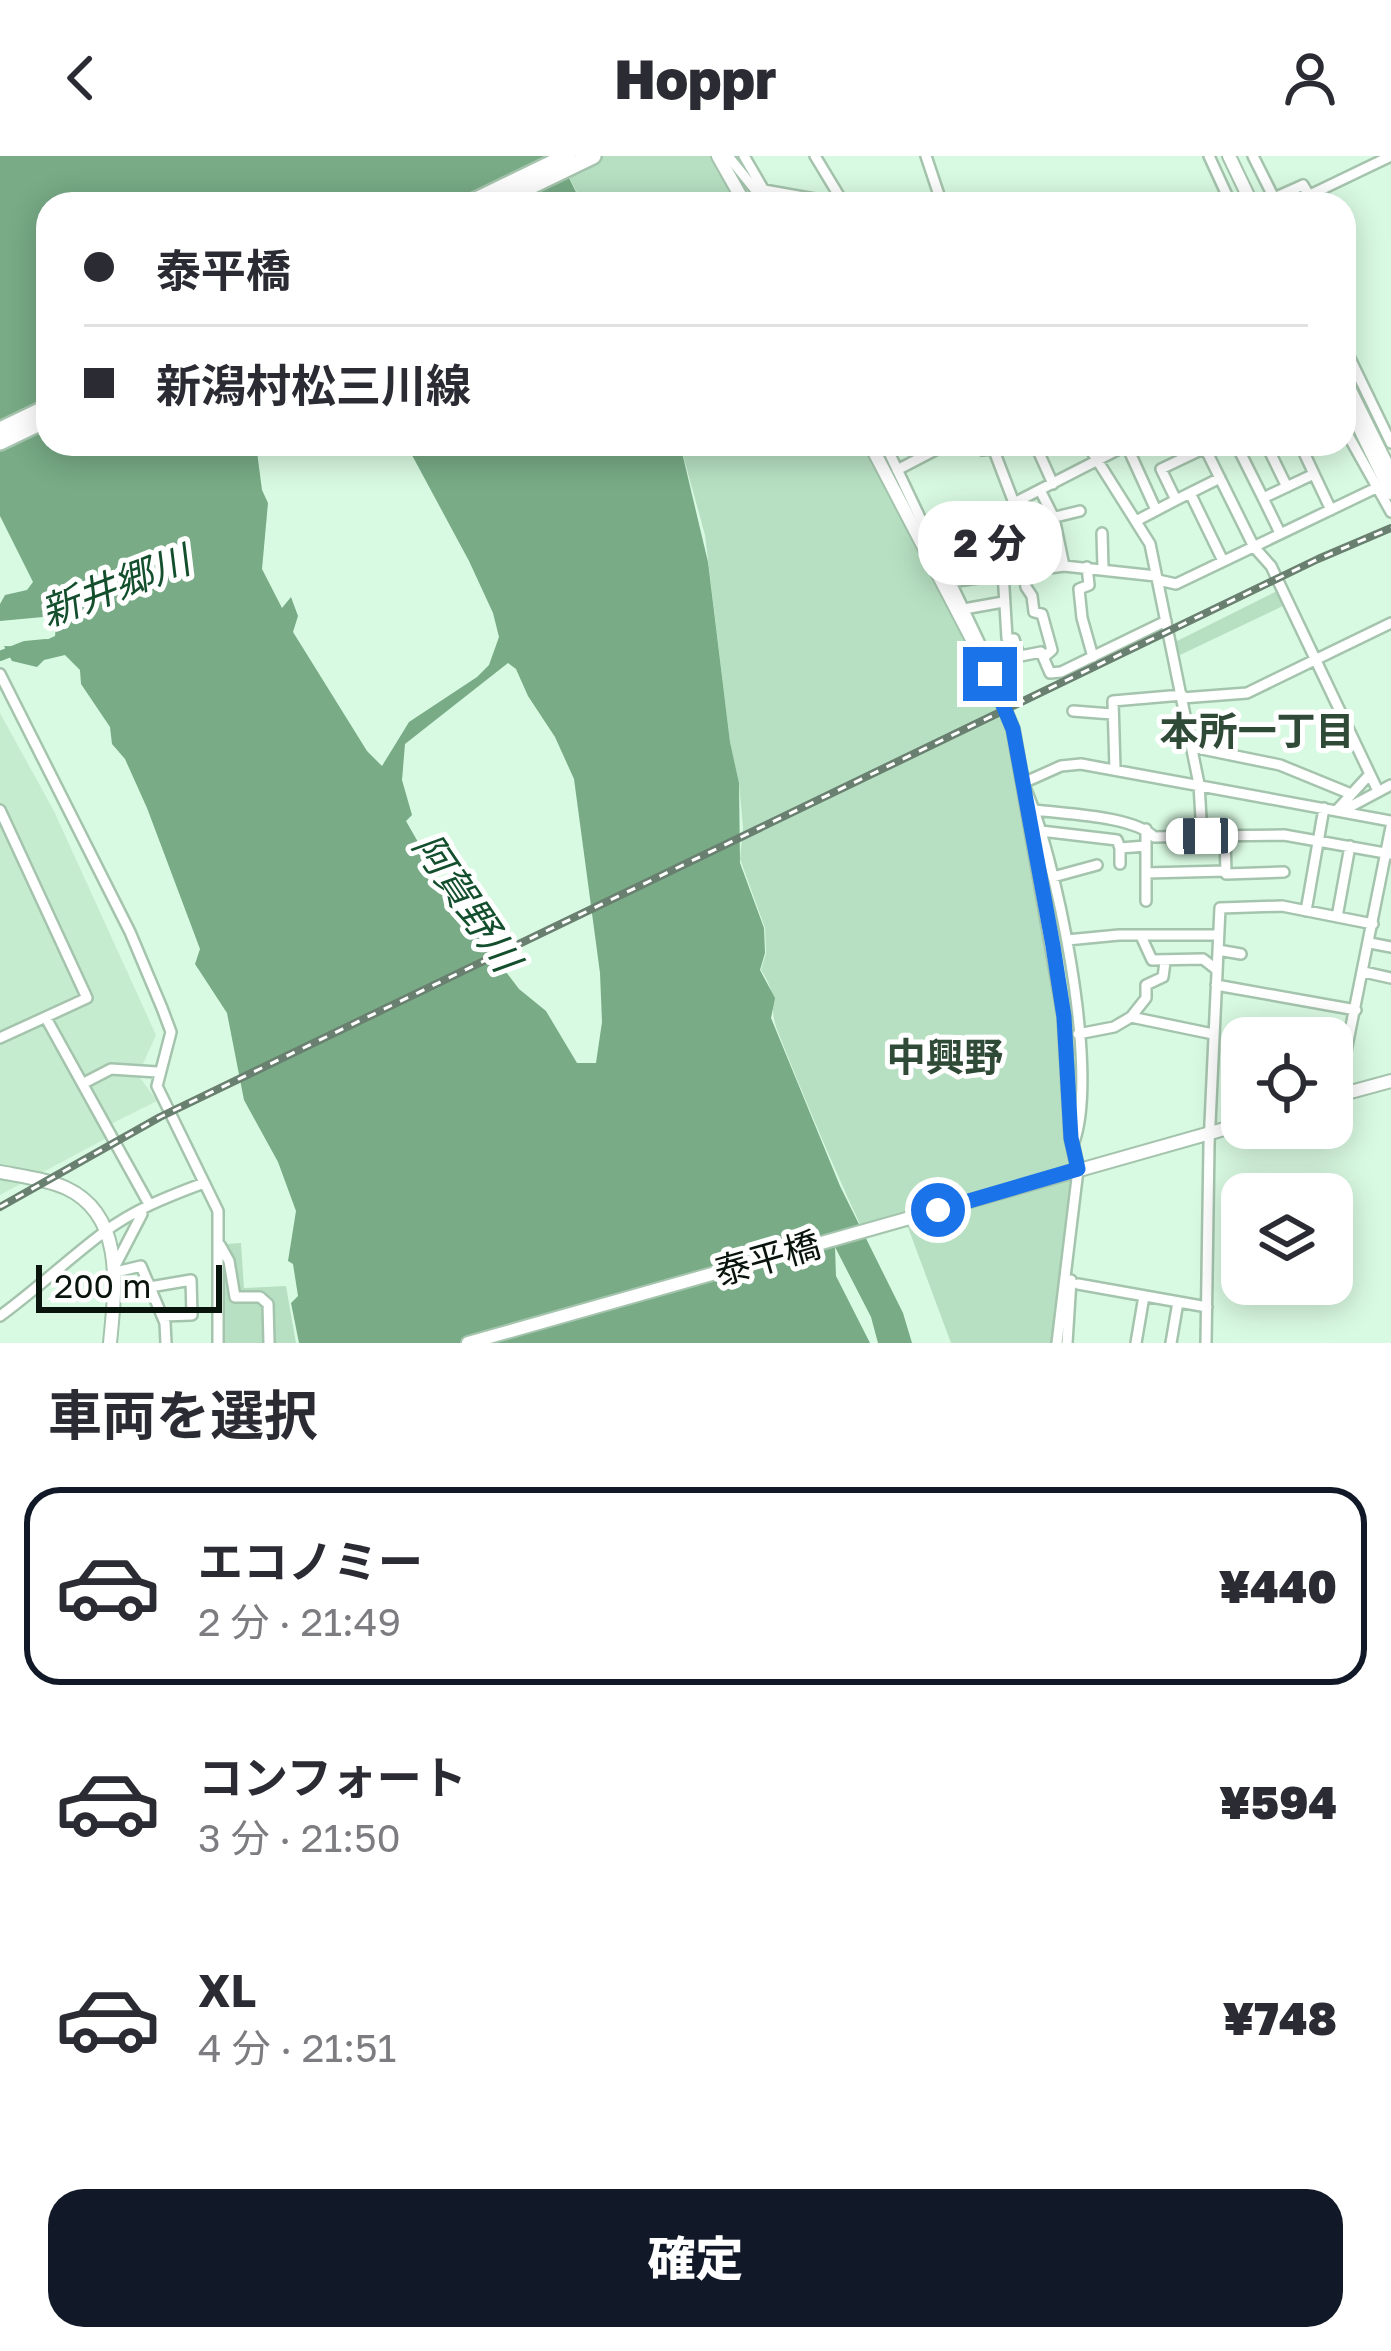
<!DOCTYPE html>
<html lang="ja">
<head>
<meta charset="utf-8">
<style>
  body { margin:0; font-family:"Golos Text","Noto Sans JP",sans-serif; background:#f7f7f7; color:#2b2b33; height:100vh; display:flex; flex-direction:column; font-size:45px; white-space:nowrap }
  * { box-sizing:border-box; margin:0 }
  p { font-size:39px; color:#7c7c81 }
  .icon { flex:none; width:66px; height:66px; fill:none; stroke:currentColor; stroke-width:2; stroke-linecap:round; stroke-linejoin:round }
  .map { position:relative; height:1187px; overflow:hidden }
  .panel { display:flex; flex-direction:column; background:#fff; flex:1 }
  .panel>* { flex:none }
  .hud { position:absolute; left:36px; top:36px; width:1320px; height:264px; border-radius:36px; box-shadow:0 6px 30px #0003; display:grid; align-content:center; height:264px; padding:0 48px; background:#fff }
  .tools { position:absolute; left:1221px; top:861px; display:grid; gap:24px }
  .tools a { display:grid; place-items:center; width:132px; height:132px; border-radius:24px; background:#fff; box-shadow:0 6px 30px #0003; font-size:60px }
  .scale { position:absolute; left:36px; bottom:30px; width:186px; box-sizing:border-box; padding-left:12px; border:6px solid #09140c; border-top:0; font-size:33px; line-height:42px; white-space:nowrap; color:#09140c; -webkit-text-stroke:9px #fff; paint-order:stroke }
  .end { position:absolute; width:54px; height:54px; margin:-27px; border:15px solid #1a73e8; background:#fff; box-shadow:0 0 0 6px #fff }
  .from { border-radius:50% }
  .bubble { position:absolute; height:84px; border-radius:36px; background:#fff; box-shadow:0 6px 30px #0003; font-size:39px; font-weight:800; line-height:84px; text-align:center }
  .car { position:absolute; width:36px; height:72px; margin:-36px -18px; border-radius:15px; box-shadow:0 0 9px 3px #0007; background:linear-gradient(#fff 24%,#345 0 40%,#fff 0 76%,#345 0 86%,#fff 0) }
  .hud b { display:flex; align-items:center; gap:42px; height:114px; font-size:45px }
  .hud b+b { border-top:3px solid #e1e1e2 }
  .hud i { width:30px; height:30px; background:#2b2b33 }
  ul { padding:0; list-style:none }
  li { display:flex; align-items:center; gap:36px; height:198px; margin:0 24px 18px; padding:0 24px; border:6px solid transparent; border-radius:36px }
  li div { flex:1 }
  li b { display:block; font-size:45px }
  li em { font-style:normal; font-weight:800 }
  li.active { border-color:#111827 }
  li>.icon { width:108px; height:108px; stroke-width:1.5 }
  h2 { padding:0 48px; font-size:54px; line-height:144px }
  .cta { display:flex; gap:24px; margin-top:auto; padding:24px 48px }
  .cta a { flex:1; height:138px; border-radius:36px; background:#111827; color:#fff; font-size:48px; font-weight:800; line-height:138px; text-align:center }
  header { display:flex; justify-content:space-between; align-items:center; height:156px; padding:0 48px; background:#fff; font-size:54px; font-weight:800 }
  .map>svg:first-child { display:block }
</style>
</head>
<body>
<header><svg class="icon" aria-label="back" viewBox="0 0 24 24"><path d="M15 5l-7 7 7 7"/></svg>Hoppr<svg class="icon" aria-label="person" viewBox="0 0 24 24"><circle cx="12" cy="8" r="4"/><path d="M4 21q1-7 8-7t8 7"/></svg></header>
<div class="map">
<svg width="1391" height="1187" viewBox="0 0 1391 1187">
  <rect width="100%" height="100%" fill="#d9fae2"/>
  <path fill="#c6ecd0" d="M0,557l54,98 102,224 -18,40 19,26 -56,28 4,10 -105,56z"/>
  <path fill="#b7e0c2" d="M558,0h158l27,48h-160z
    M680,288h188l115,221 27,64 51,291 11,172 -18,151h-103l-45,-121 -42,11c-31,-67 -59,-133 -86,-201 -11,-27 3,-31 -17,-62l5,-17 -1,-25 -25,-69 3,-32 -4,-43 -9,-42 -25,-207z
    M1277,435l8,14 -105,50 -5,-13z
    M241,1087l3,45 42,-2 10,57h-73l3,-99z"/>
  <path fill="#78ab86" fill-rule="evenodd" d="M0,0h558l24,48h-534v240h208l6,46 6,13 -6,66 20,39 9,-11 7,19 -5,16 74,119 15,15 27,-44 68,-45 12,-12 10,-28 -6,-24 -24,-52 -63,-117h274l28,118 22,180 9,41 1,80 24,65 1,25 -5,17 15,28 -4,20 69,168 63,127 9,30h-34l-7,-26 -36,-70 1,29 34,67h-571l-8,-40 7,-7 -5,-32 -5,-3 8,-50 -18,-49 -34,-62 -17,-87 -32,-49 5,-15 -53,-141 -22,-49 -13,-15 -2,-17 -29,-43 -1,-14 -15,-15 -21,5 -7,7 -25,-6 -8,-15 27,1 24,-11 1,-10 -13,-9 -43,4v-17l5,-9 22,-5 6,-8 -33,-66zM508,507l8,6 12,27 27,41 19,42 26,194 2,49 -6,41h-19l-31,-52 -27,-22 -68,-89 -45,-79 6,-6 -10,-35 3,-36z"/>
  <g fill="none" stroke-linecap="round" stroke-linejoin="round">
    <path stroke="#78ab86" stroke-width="10" d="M0,500l25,-10 21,-2"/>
    <defs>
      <path id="minor" d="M728,0l29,36 3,12
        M744,0l28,48
        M815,0l29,48
        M926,0l16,48
        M1209,0l22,48
        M1253,0l21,42 29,-13 11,19
        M757,36l7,-2 79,14
        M1291,48l100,-48
        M1344,190l47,97
        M1344,272l47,84
        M885,288l96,202
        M980,288l3,6 41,-6
        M1035,288l18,40
        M1087,288l63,100 49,240 3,52 82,-1 107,19
        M1126,288l30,66
        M1203,288l51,103 17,19 107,225
        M1236,288l27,54 51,-24 -14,-30
        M1266,288l21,43
        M993,292l21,55 12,84 6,9 2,16 8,2 10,36 -8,7
        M1205,292l-44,21 15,31 44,-22
        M897,314l50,-26
        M1314,318l17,36
        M1040,334l14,28 10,48
        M1190,337l33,68
        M1263,342l17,35
        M1014,347l115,-59
        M1136,365l40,-21
        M1019,370l61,-15
        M1102,377l1,35
        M936,397l39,-16 21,-19 21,-3
        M1087,411l2,18 -10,4 3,29 11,39
        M1003,416l4,66 7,1 5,16
        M1158,424l18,4 200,-96
        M950,426l114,-16 92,10
        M964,453l39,-7
        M988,511l17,-8 36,-7 9,21 11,-1 105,-51
        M0,518l130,258 32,76 9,24 -14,54 61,125v132
        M1182,542l65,-5 144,-70
        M1073,555l39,3
        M1192,591l88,18 71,29
        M1115,613l-2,-68 69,-6
        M0,654l87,188 -87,40
        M1035,654c30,4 99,6 119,27l48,-1
        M1337,654l33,-36
        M1342,655l49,-26
        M1146,673v72
        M1041,675l76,9 3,8
        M1225,680l1,38 58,-2
        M1120,708v-16l26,-2
        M1146,717l80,-2
        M1053,721l44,-12
        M1306,755l18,-103
        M1337,761l13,-71
        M1141,780l11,24 51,-1 14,11
        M1067,784l52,-5h99
        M1370,787l21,4
        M1218,794l23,4
        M1364,816l27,6
        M1216,829l140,25
        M1131,861l15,-19v-13l17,-8 2,-15
        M46,862l103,186
        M1078,878l36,-7 17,-10 82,17
        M84,927l27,-14 46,3
        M1337,940l54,-269
        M1074,986c26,-72 -18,-288 -51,-359l38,-17 20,-2 310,57
        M220,1089l9,16 6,36h25l8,7 1,39
        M116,1108l26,-50
        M116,1116l25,-6 24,57 1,20
        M1078,1128l129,23
        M150,1131l41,-7 1,35 -30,1
        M0,1160c36,-26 68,-57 103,-83 30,-23 66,-37 101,-50
        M1057,1187l21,-173
        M1067,1187l4,-63
        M1136,1187l8,-47
        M1171,1187l7,-41
        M1206,1187l3,-198 11,-237 62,-2 91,18"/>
      <path id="major" d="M718,0l27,48
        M1229,0l23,48
        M1344,222l47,95
        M1344,240l47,97
        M870,288l120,230 23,55 51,288 7,121 7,32
        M1332,941l59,-16
        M0,1016c21,4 46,7 66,16 60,28 49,102 44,155
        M468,1187l774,-219"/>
      <path id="highway" d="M468,48l99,-48
        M494,48l99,-48
        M0,274l48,-23
        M0,286l48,-23"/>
    </defs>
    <use href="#minor" stroke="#a5c4ad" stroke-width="14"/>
    <use href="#major" stroke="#a5c4ad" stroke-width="16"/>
    <use href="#highway" stroke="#a5c4ad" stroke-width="20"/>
    <use href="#minor" stroke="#fff" stroke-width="9"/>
    <use href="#major" stroke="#fff" stroke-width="12"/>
    <use href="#highway" stroke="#fff" stroke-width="15"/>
    <defs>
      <path id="rail" d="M0,1051l160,-90 1158,-558 73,-31"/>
    </defs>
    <use href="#rail" stroke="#697f6f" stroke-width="8"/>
    <use href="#rail" stroke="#fff" stroke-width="3" stroke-dasharray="9" stroke-linecap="butt"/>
  </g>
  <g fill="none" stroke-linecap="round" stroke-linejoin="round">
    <path stroke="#1a73e8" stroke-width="15" d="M938,1054l140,-41 -7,-31 -7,-121 -11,-71 -40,-217 -23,-55"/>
  </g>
  <g text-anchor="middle" stroke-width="10" stroke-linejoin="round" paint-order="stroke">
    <g font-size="36" fill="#09140c" stroke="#fff">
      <text transform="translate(767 1102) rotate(-16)" y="13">泰平橋</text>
    </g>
    <g font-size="39" font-style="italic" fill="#134f2c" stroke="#fff">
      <text transform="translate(115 430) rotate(-21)" y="14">新井郷川</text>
      <text transform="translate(467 746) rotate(56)" y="14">阿賀野川</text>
    </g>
    <g font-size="39" font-weight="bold" fill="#2f4a37" stroke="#fff">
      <text x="1257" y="589">本所一丁目</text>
      <text x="945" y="915">中興野</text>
    </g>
  </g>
</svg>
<div class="tools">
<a><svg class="icon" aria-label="locate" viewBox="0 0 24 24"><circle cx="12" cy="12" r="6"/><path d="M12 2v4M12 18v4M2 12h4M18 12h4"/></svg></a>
<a><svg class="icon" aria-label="layers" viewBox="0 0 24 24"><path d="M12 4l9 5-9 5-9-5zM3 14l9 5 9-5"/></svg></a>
</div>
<div class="scale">200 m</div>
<i class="end from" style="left:938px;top:1054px"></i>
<i class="end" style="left:990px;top:518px"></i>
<div class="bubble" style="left:918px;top:345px;width:144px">2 分</div>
<i class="car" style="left:1202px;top:680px;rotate:269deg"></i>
<div class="hud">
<b><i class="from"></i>泰平橋</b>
<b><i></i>新潟村松三川線</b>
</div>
</div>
<section class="panel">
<h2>車両を選択</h2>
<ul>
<li class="active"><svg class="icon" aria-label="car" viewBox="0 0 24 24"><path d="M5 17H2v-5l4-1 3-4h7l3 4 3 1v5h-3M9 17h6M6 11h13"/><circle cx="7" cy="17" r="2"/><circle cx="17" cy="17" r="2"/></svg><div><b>エコノミー</b><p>2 分 · 21:49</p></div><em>¥440</em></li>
<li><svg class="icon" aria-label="car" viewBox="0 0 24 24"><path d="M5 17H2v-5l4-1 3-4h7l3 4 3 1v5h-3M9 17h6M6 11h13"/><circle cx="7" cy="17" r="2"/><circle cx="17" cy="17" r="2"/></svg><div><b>コンフォート</b><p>3 分 · 21:50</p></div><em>¥594</em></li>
<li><svg class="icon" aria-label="car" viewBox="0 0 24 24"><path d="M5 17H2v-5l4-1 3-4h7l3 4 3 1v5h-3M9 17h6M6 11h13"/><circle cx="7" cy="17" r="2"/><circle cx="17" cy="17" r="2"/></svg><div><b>XL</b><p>4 分 · 21:51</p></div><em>¥748</em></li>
</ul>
<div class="cta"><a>確定</a></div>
</section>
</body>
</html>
